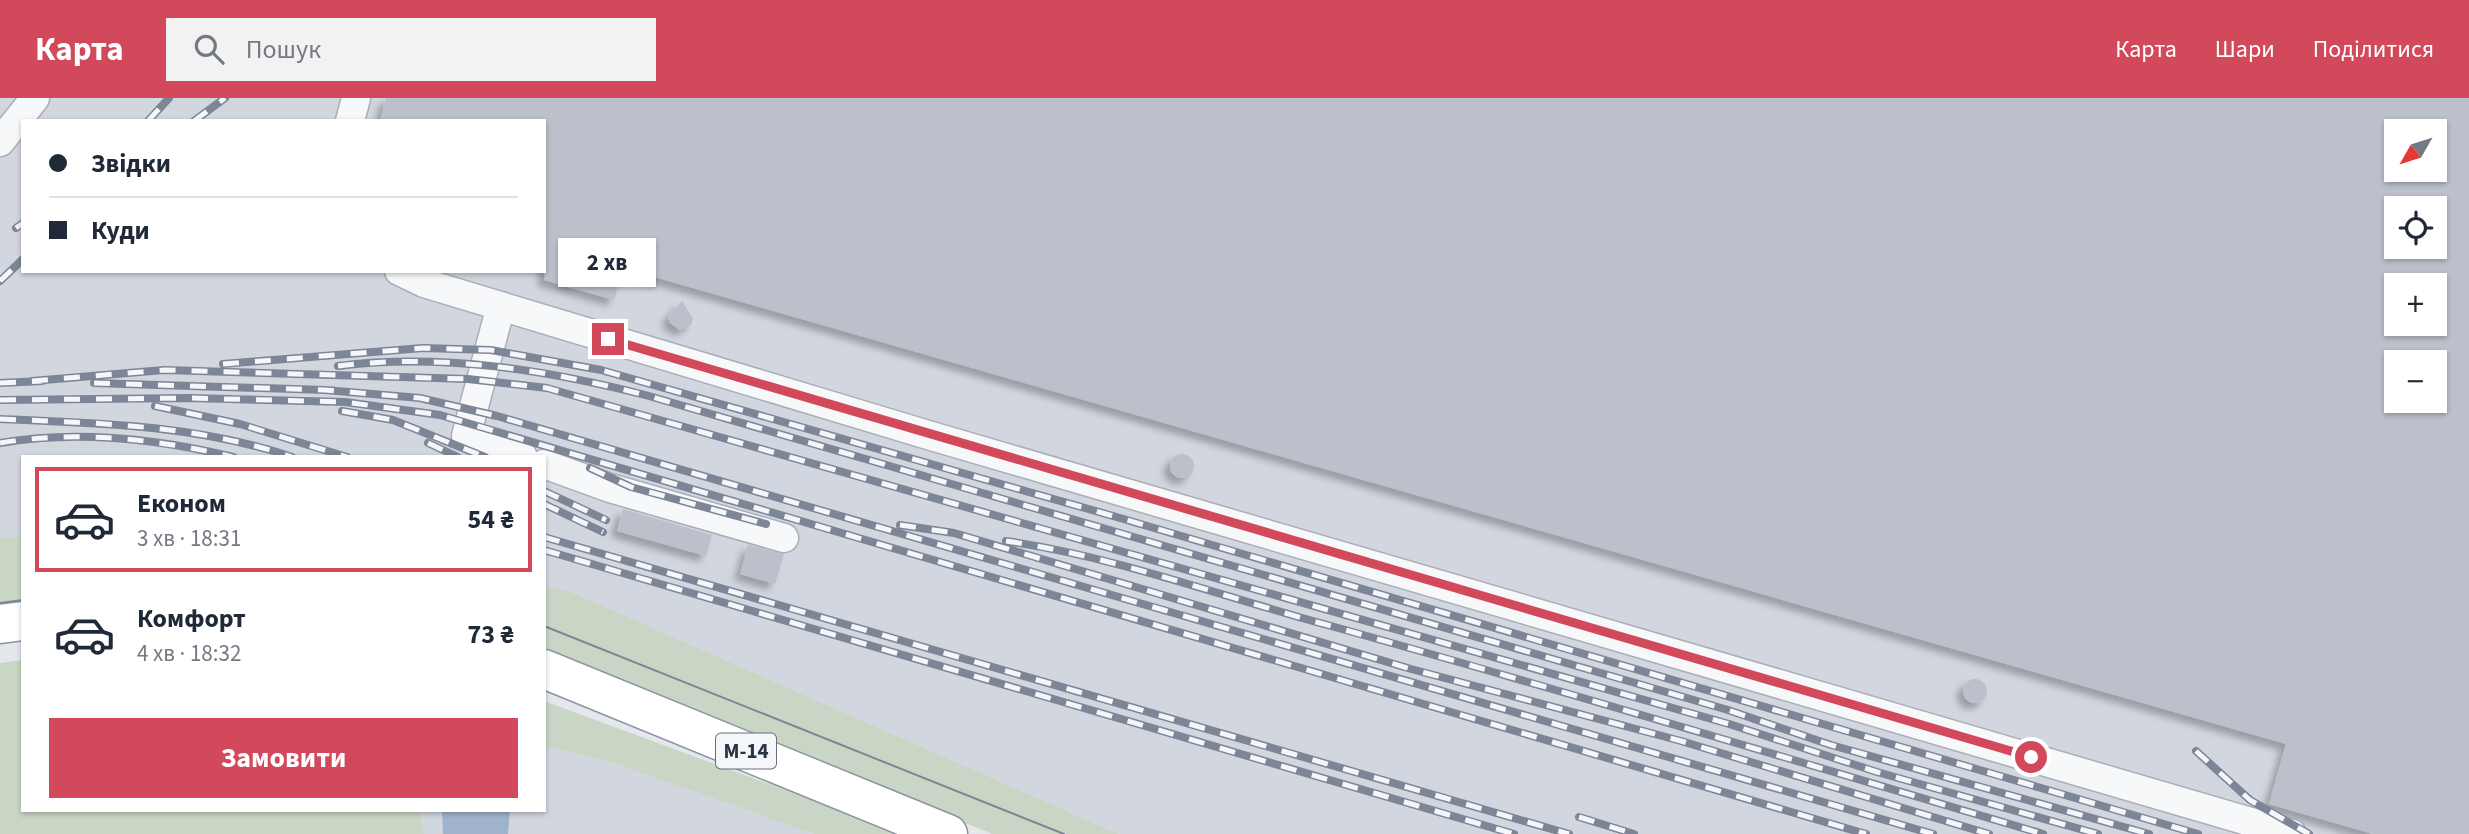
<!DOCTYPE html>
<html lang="uk">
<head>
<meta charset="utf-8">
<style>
  body { margin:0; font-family:"Source Sans 3",sans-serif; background:#f2f2f3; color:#1f2937; height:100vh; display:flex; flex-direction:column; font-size:26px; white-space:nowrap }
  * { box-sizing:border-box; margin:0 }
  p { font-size:23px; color:#747a83 }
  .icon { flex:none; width:38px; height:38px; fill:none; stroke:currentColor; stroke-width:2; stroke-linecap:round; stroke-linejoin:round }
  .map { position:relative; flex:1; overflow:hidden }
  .sheet { position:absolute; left:21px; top:357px; width:525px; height:357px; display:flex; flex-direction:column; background:#fff; border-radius:0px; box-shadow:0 2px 5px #0004 }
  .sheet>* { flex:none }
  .guide { position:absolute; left:21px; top:21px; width:525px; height:154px; border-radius:0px; box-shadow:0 2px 5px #0004; display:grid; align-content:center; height:154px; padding:0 28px; background:#fff }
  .needle { width:46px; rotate:231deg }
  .controls { position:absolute; left:2384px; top:21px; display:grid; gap:14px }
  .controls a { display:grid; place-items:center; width:63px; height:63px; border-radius:0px; background:#fff; box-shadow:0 2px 5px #0004; font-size:35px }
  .end { position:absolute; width:32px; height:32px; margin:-16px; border:9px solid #d1495b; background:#fff; box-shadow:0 0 0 4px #fff }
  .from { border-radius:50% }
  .bubble { position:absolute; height:49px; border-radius:0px; background:#fff; box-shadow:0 2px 5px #0004; font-size:23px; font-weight:700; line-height:49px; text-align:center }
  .guide b { display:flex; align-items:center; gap:24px; height:66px; font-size:26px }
  .guide b+b { border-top:2px solid #e0e1e3 }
  .guide i { width:18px; height:18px; background:#1f2937 }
  ul { padding:12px 0 0; list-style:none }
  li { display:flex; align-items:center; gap:21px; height:105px; margin:0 14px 10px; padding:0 14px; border:4px solid transparent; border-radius:0px }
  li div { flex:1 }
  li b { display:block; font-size:26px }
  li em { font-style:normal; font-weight:700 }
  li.active { border-color:#d1495b }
  li>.icon { width:63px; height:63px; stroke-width:1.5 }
  .cta { display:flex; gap:14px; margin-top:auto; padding:14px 28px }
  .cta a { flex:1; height:80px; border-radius:0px; background:#d1495b; color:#fff; font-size:28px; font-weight:700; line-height:80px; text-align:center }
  header { display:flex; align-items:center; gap:42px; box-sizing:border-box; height:98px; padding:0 35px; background:#d1495b; color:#fff }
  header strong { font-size:33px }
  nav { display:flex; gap:38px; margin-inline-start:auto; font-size:24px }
  .search { width:490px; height:63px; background:#f2f2f3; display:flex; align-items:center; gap:18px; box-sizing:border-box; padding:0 24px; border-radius:0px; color:#747a83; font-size:26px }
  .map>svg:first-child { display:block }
</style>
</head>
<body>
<header>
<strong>Карта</strong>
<div class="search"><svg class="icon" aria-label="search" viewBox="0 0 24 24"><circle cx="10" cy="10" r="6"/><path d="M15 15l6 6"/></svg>Пошук</div>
<nav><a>Карта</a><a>Шари</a><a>Поділитися</a></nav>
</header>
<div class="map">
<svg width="2469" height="736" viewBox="0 0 2469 736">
  <defs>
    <filter id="shadow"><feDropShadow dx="-6" dy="6" stdDeviation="3.5" flood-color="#0004"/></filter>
  </defs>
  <rect width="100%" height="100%" fill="#e4e7ec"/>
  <path fill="#d2d6de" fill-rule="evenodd" d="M0,0h2469v736h-1350l-552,-244 -23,-4v-129h-521v79l-23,2zM23,23h521v150h-521zM2396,33h38v39h-38zM2396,110h38v39h-38zM2396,187h38v39h-38zM2396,264h38v39h-38z
    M544,648l69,17 201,71h-390l-4,-24h124z"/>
  <path fill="#c9d6c5" d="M23,438v80l-23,3v-81z
    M544,488l23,4 552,244h-126l-449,-176z
    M23,562v150h397l4,24h-424v-171z
    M544,603l360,133h-90l-201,-71 -69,-17z"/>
  <path fill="#9fb4cc" d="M442,712h68l-2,24h-65z"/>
  <path fill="#bbc0ca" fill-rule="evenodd" filter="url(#shadow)" d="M386,0h2083v736h-96l-104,-30 17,-60 -1663,-476 -9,32 -70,-20v-159h-164zM2396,33h38v39h-38zM2396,110h38v39h-38zM2396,187h38v39h-38zM2396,264h38v39h-38z
    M682,203l11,17 -2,7 -11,5 -10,-7 -2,-6z
    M1170 368a12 12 0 1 1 24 0a12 12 0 1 1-24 0Z
    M623,411l89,26 -6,21 -89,-25z
    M748,447l36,9 -9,30 -35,-10z
    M1963 593a12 12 0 1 1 24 0a12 12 0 1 1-24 0Z"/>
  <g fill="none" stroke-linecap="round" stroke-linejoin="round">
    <defs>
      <path id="minor" d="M350,23l6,-23
        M0,44l35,-44
        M399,173l25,12 504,152 1364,399
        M501,208l-35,130 57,21
        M544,366l66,24 174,50"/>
      <path id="highway" d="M0,526l23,-3
        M544,571l404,165"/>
    </defs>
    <use href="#minor" stroke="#a9aeb7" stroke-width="31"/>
    <use href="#highway" stroke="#8b94a3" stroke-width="41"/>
    <use href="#minor" stroke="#f7f8fa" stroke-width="28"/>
    <use href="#highway" stroke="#fff" stroke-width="38"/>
    <path stroke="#7d8696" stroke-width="2" d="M0,505l23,-3
      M544,528l520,208"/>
    <defs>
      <path id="rail" d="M148,23l21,-23
        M194,23l31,-23
        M16,130l7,-5
        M0,183l23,-22
        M223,266l200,-16 68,2 110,20 519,148 1078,316
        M338,268c104,-13 210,4 311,30l1079,314 103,35 318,89
        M32,283l132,-11 304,9 79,9 1182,336 148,48 221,62
        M0,285l42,-2
        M94,285l231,7 95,8 77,18 1436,418
        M0,302l190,-2 155,4 95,13 1426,419
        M155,308l85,18 107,33
        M342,313l51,9 92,37
        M0,321c98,4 198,6 292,38
        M0,345c77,-13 158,-4 233,14
        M428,345l30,14
        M590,370l41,19 135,37
        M544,393l62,29
        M544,406l59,28
        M900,427l54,8 457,136 270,72 308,93
        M544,439l1025,297
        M1006,443c111,16 217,56 325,85 238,66 475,138 712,208
        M544,452l970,284
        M2196,653l54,49 59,34
        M1579,719l55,17"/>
    </defs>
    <use href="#rail" stroke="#7d8696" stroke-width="8"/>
    <use href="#rail" stroke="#f4f6f9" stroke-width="5" stroke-dasharray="16" stroke-linecap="butt"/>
  </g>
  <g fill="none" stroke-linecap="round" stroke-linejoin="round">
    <path stroke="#d1495b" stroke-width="9" d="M608,241l1423,418"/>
  </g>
  <g text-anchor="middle" stroke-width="6" stroke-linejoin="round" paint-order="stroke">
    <rect fill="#f4f6f9" stroke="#676e7b" stroke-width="2" x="716" y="635.5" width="60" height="35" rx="5"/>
    <g font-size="21" font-weight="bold" fill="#2b3445">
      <text x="746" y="660">М-14</text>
    </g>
  </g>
</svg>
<div class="controls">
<a><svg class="needle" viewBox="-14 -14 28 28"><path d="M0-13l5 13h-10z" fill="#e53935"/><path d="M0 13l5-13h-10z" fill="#747a83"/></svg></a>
<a><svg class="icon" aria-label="locate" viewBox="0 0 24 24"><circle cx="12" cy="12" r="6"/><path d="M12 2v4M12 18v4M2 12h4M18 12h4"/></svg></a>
<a>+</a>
<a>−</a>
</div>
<i class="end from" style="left:2031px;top:659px"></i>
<i class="end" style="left:608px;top:241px"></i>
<div class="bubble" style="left:558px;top:140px;width:98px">2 хв</div>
<div class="guide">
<b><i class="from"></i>Звідки</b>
<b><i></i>Куди</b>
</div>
<section class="sheet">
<ul>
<li class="active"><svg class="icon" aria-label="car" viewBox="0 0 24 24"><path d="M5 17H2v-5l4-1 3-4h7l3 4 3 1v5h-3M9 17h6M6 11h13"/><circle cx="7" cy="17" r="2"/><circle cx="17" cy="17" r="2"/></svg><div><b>Економ</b><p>3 хв · 18:31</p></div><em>54 ₴</em></li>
<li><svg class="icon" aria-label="car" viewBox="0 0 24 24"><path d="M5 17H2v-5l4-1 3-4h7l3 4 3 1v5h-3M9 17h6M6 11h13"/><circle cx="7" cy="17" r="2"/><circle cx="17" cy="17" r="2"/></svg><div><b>Комфорт</b><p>4 хв · 18:32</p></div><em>73 ₴</em></li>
</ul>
<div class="cta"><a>Замовити</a></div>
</section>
</div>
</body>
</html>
